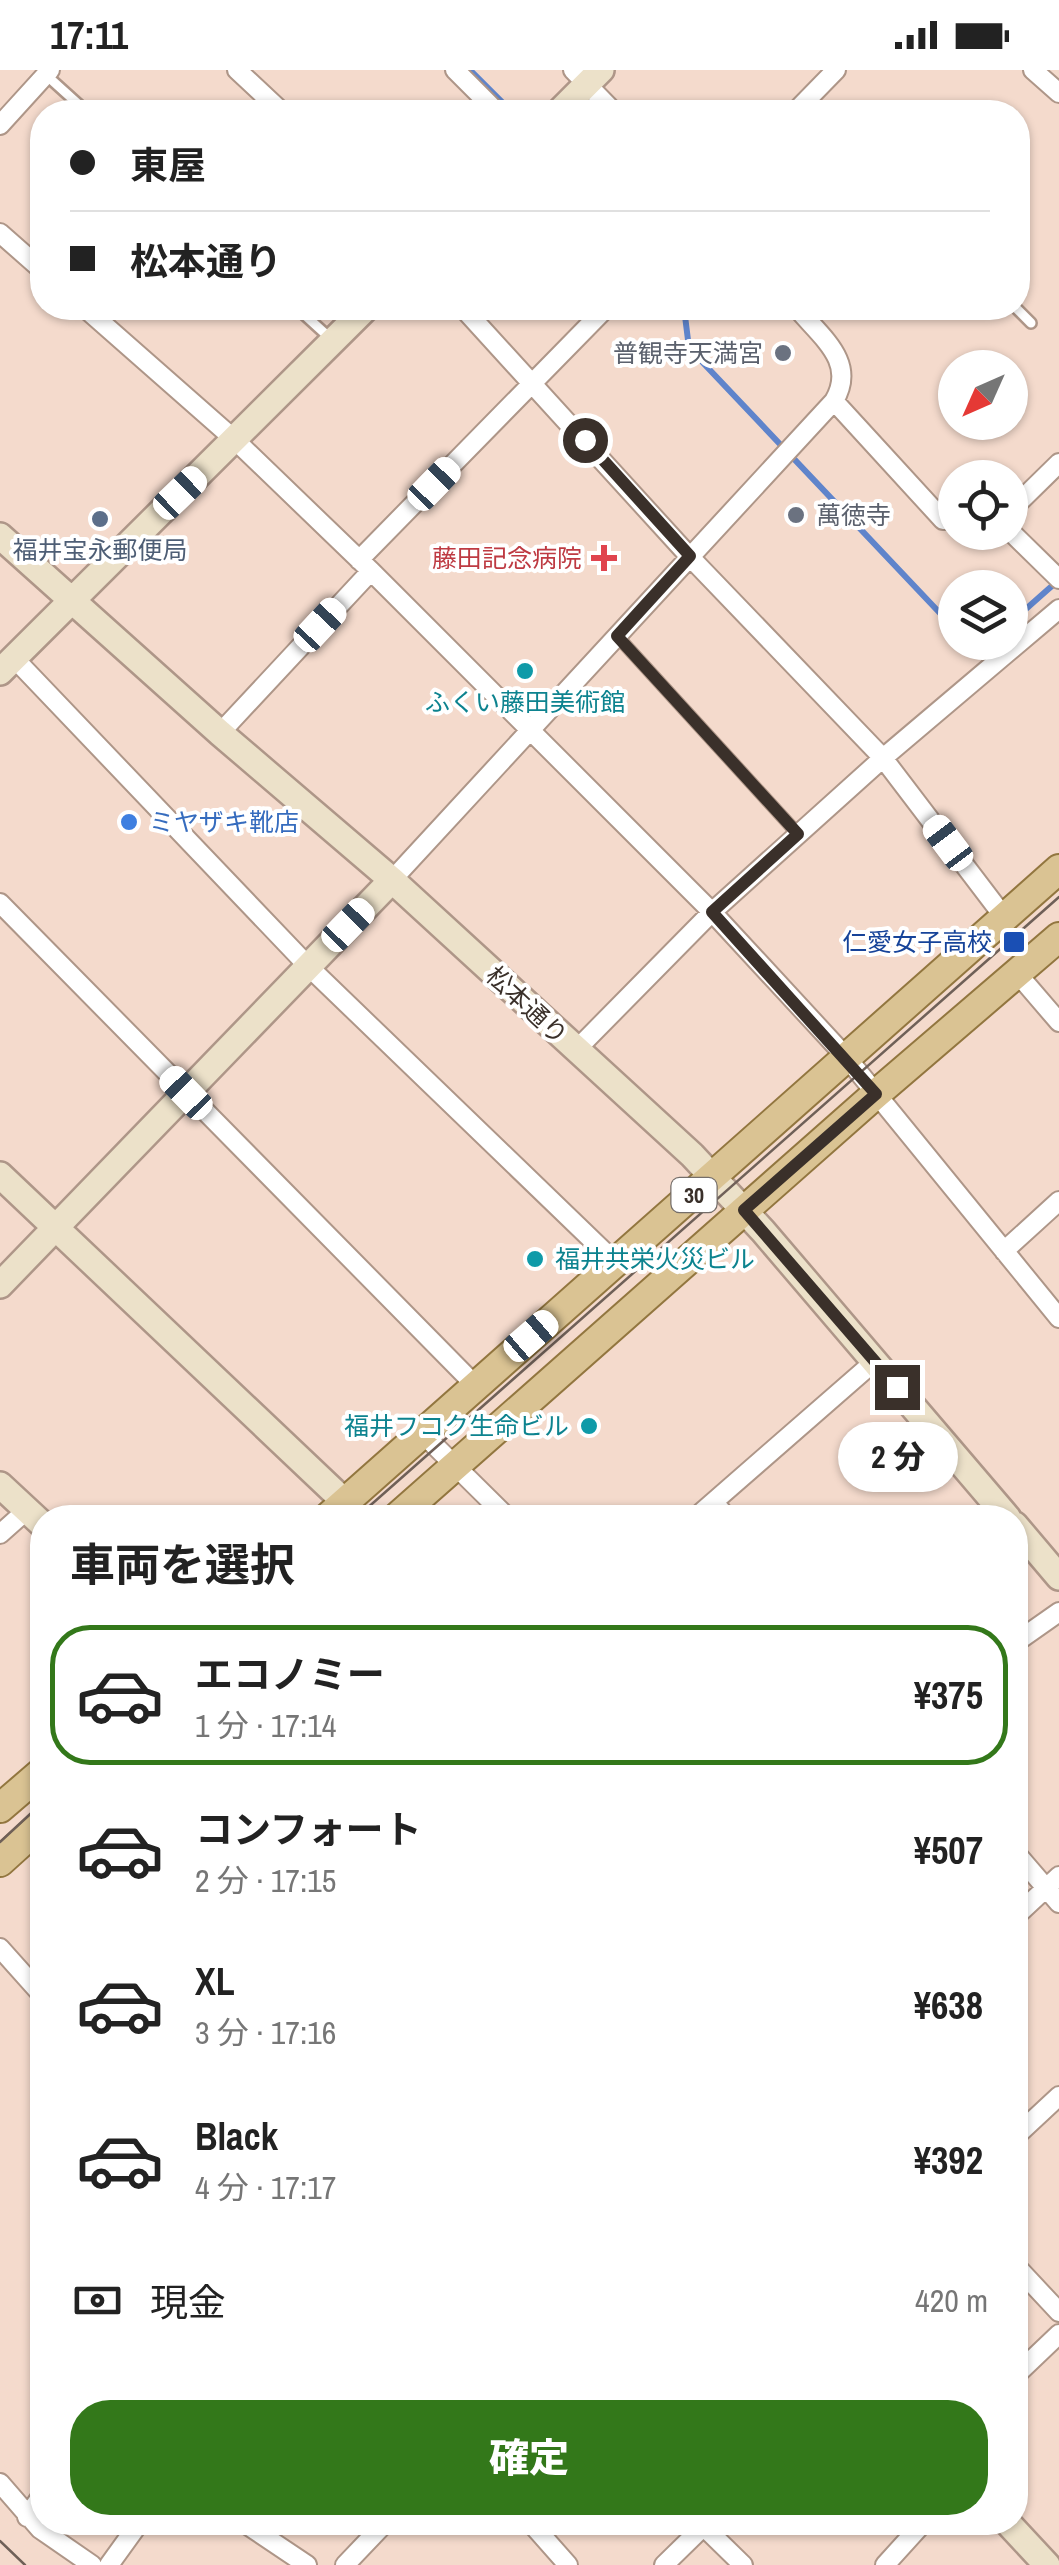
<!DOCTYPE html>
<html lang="ja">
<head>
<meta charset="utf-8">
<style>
  body { margin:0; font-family:"Archivo Narrow","Noto Sans JP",sans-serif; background:#f6f6f6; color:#222; height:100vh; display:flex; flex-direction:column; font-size:38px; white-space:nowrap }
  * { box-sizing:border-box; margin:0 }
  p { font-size:32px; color:#767676 }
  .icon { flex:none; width:55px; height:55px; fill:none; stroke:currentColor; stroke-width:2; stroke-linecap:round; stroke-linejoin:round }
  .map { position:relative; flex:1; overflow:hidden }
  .sheet { position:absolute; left:30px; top:1435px; width:998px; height:1030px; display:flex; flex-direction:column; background:#fff; border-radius:40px; box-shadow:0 2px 8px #0004 }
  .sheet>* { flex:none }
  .guide { position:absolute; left:30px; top:30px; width:1000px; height:220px; border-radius:40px; box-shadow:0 2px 8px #0004; display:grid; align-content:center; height:220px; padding:0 40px; background:#fff }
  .needle { width:65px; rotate:225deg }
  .buttons { position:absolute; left:938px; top:280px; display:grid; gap:20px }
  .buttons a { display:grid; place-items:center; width:90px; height:90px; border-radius:50%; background:#fff; box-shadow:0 2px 8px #0004; font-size:50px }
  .end { position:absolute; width:45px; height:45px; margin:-22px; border:12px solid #3a302a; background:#fff; box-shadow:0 0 0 5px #fff }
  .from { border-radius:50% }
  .bubble { position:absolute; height:70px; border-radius:35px; background:#fff; box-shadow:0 2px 8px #0004; font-size:32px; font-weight:800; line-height:70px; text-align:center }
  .car { position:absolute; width:30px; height:60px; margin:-30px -15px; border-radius:12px; box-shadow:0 0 8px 2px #0007; background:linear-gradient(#fff 24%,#345 0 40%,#fff 0 76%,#345 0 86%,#fff 0) }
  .guide b { display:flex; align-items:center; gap:35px; height:95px; font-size:38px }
  .guide b+b { border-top:2px solid #e0e0e0 }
  .guide i { width:25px; height:25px; background:#222 }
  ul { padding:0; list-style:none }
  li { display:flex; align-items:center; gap:30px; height:140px; margin:0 20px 15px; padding:0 20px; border:5px solid transparent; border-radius:40px }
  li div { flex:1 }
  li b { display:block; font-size:38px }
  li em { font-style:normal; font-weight:800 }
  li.selected { border-color:#33781a }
  li>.icon { width:90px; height:90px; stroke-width:1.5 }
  h2 { padding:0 40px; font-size:45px; line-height:120px }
  .pay { display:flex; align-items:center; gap:25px; height:110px; padding:0 40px; font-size:38px }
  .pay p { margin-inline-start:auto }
  .cta { display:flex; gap:20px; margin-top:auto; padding:20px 40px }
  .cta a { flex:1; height:115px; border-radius:40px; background:#33781a; color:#fff; font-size:40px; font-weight:800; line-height:115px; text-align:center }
  .status { display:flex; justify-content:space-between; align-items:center; height:70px; padding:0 50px; background:#fff; direction:ltr }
  .status svg { height:28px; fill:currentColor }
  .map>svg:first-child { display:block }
</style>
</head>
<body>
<div class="status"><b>17:11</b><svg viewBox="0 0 49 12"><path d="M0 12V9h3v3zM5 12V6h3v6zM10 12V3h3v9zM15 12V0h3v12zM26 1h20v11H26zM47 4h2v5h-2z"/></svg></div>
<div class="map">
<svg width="1059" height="2495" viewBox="0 0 1059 2495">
  <rect width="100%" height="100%" fill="#f4dacc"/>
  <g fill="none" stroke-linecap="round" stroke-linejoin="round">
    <path stroke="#5f84cb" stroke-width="6" d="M470,0l42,42
      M684,238l5,40 266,281
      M1010,553l43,-38
      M968,572l9,10 10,-10"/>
    <defs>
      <path id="lane" d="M45,4l42,38
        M297,238l34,31
        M1016,238l15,15
        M618,567l180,197"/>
      <path id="street" d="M237,0l45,42
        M455,0l42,42
        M573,0l41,42
        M1033,0l26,23
        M795,42l41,-42
        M0,55l50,-55
        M0,163l42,37
        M85,238l150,132 136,131 341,341 135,146 212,260
        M463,238l227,249 193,201 121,159
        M834,331l109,119h12
        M1010,441l49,-48
        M1010,461l49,48
        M359,490l247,-252
        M14,588l294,308 308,297
        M220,663l151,-162
        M392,810l442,-479c23,-39 -12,-63 -37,-93
        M0,833l475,482
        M1016,902l43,50
        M576,980l136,-138 171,-154 176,-149
        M1004,1181l55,-50
        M422,1363l86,85
        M714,1432l13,16
        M695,1448l180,-157
        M0,1464l27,-24
        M1015,1573l44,-31
        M1015,1782l44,51
        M1015,1847l44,-41
        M0,1878l42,47
        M1015,2067l44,-41
        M1015,2195l44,47
        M1015,2306l44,-42
        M0,2413l40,46 52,36
        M27,2447l15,-22
        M243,2452l64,43
        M530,2452l38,43
        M699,2452l44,43
        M109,2495l31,-43
        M345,2495l41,-43
        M664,2495l44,-43
        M885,2495l39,-43"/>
      <path id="secondary" d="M559,42l42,-42
        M0,466l220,197 172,147 300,275 71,76 245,287
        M0,602l366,-364
        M0,1105l345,327
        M0,1215l392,-405
        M0,1415l42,39
        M1015,1455l44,52
        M1007,2452l40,43"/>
      <path id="primary" d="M327,1448l732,-649
        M396,1448l480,-424 183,-157
        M0,1738l42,-36
        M0,1792l42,-38"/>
    </defs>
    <use href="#lane" stroke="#ae9688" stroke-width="14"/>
    <use href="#street" stroke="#ae9688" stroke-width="22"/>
    <use href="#secondary" stroke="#ae9688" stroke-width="30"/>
    <use href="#primary" stroke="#92763f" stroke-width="32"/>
    <use href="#lane" stroke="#fff" stroke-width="9"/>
    <use href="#street" stroke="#fff" stroke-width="18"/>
    <use href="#secondary" stroke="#ece1c9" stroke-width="25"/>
    <use href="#primary" stroke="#dac393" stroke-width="28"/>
    <path stroke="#6f6058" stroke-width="2.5" d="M356,1448l703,-621
      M0,1772l42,-39
      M0,2471l25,24"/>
  </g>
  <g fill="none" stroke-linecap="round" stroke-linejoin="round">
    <path stroke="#3a302a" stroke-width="12" d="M585,370l105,116 -73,80 181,198 -86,78 164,182 -132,116 153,177"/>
  </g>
  <g fill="#6b7280" stroke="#fff" stroke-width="4">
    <circle cx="783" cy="283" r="10"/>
    <circle cx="796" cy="445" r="10"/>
  </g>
  <circle fill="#5c6f8a" stroke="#fff" stroke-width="4" cx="100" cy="449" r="10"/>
  <path fill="#e0444e" stroke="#fff" stroke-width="4" d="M599 473h10v10h10v10h-10v10h-10v-10h-10v-10h10z"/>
  <g fill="#0f9aa8" stroke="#fff" stroke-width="4">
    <circle cx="525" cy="601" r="10"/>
    <circle cx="535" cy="1189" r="10"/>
    <circle cx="589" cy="1356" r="10"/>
  </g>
  <circle fill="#3f7fe0" stroke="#fff" stroke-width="4" cx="129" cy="752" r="10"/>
  <rect fill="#1a4fb4" stroke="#fff" stroke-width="4" x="1002" y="860" width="24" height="24" rx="5"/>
  <g text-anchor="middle" stroke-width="8" stroke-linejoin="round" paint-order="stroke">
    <rect fill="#fff" stroke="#756e6a" stroke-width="2.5" x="671.5" y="1108" width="45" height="34" rx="8"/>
    <g font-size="22" font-weight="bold" fill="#3a302a">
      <text x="694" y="1133">30</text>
    </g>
    <g font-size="25" fill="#5b616d" stroke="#fff" text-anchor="end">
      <text x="763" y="292">普観寺天満宮</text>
      <text x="816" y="454" text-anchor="start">萬徳寺</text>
    </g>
    <g font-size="25" fill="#4e5e75" stroke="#fff">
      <text x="100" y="489">福井宝永郵便局</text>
    </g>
    <g font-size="25" fill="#be3a42" stroke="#fff" text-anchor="end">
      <text x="582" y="497">藤田記念病院</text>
    </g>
    <g font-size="25" fill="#0d838f" stroke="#fff">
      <text x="525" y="641">ふくい藤田美術館</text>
      <text x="555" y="1198" text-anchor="start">福井共栄火災ビル</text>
      <text x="569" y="1365" text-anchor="end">福井フコク生命ビル</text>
    </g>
    <g font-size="25" fill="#366cbe" stroke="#fff" text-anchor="start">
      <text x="149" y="761">ミヤザキ靴店</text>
    </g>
    <g font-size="25" fill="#164399" stroke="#fff" text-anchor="end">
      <text x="992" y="881">仁愛女子高校</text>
    </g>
    <g font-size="25" fill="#3a302a" stroke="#fff">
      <text transform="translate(527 935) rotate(43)" y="9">松本通り</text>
    </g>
  </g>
</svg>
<div class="buttons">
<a><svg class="needle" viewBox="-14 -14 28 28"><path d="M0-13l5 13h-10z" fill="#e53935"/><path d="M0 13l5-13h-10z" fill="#767676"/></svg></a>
<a><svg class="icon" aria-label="locate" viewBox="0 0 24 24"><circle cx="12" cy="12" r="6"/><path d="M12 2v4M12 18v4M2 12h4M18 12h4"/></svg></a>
<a><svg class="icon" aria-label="layers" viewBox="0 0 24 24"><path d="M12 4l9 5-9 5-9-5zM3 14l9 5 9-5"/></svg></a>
</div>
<i class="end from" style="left:585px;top:370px"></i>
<i class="end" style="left:897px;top:1317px"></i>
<div class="bubble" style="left:838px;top:1352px;width:120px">2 分</div>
<i class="car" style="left:434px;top:414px;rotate:44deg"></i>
<i class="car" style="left:180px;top:423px;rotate:46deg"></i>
<i class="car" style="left:320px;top:555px;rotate:43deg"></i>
<i class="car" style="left:948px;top:773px;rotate:323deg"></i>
<i class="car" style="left:348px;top:855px;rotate:44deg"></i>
<i class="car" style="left:186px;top:1023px;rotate:316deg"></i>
<i class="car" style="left:531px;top:1266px;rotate:49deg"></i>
<div class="guide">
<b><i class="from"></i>東屋</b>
<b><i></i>松本通り</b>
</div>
<section class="sheet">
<h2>車両を選択</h2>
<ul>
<li class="selected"><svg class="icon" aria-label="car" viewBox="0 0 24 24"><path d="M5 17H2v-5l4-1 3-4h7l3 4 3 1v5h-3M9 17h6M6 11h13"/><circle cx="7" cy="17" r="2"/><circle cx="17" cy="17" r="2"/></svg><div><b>エコノミー</b><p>1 分 · 17:14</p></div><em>¥375</em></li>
<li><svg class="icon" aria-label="car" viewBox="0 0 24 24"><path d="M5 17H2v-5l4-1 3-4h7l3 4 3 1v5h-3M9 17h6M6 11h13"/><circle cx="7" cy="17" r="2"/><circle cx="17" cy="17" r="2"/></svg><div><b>コンフォート</b><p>2 分 · 17:15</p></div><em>¥507</em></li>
<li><svg class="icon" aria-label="car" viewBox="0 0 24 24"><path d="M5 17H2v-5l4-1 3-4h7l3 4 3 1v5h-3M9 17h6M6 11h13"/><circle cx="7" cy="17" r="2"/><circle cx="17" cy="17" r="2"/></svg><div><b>XL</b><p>3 分 · 17:16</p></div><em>¥638</em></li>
<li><svg class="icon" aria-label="car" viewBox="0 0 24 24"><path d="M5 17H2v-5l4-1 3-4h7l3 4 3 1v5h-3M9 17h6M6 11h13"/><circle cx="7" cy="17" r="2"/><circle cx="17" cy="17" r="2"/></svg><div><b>Black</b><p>4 分 · 17:17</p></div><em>¥392</em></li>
</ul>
<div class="pay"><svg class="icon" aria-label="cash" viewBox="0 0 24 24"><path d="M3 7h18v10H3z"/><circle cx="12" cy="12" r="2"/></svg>現金<p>420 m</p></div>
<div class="cta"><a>確定</a></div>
</section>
</div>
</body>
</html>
